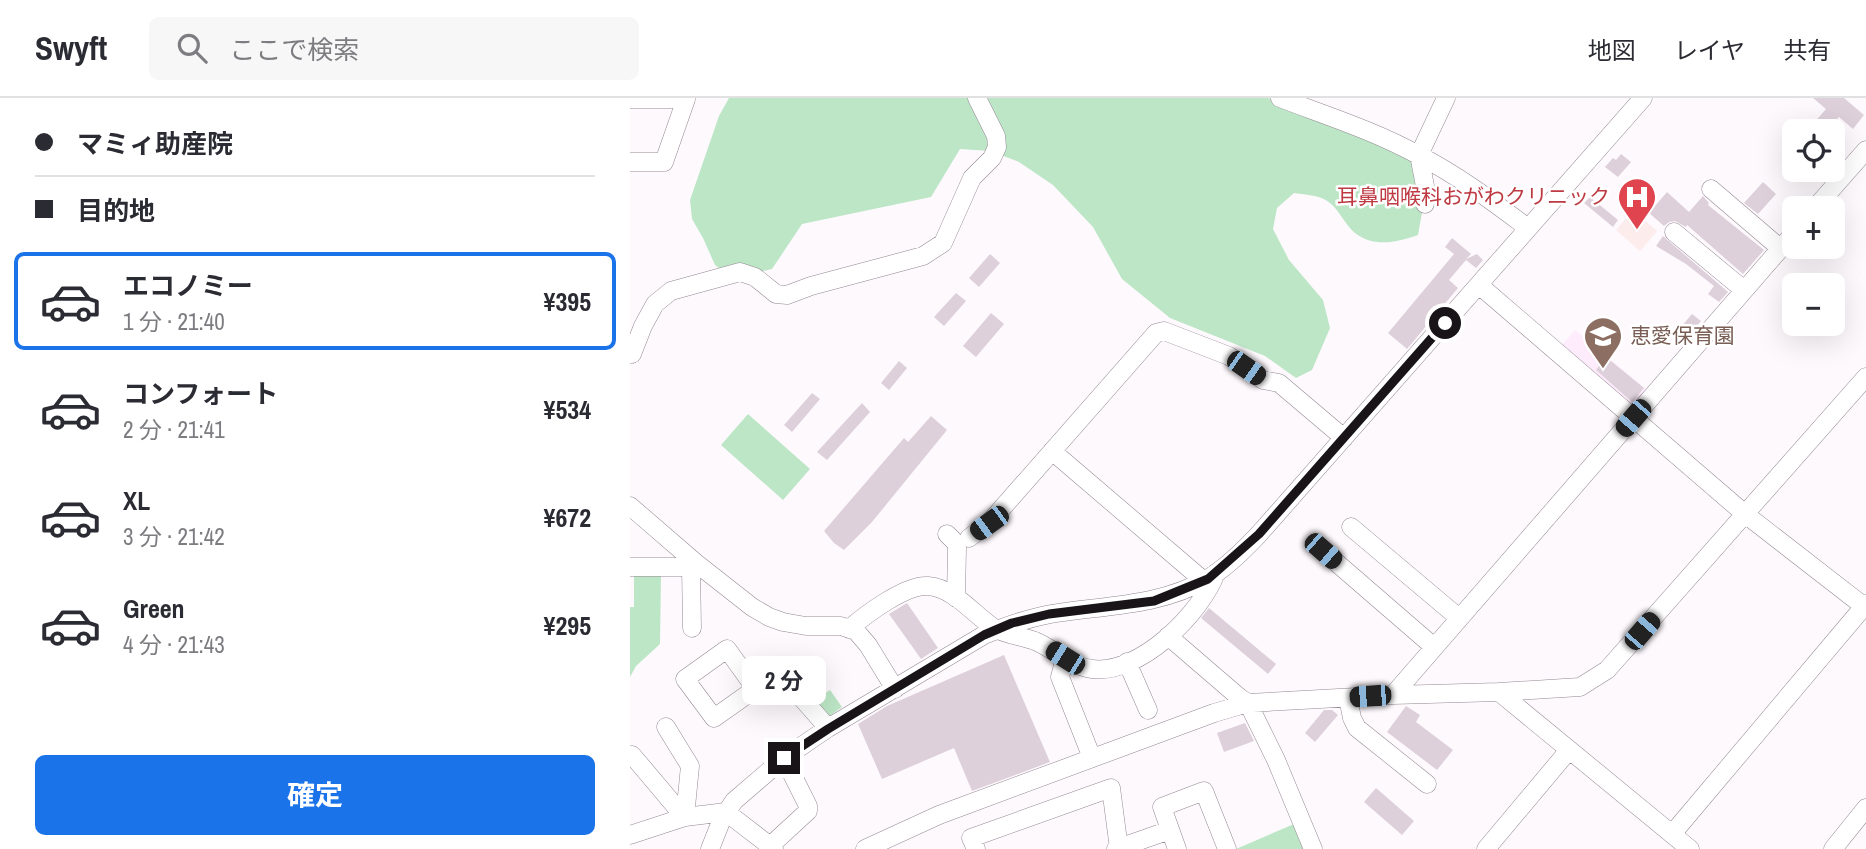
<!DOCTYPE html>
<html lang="ja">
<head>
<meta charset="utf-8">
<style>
  body { margin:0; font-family:"Archivo Narrow","Noto Sans JP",sans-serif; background:#f7f7f7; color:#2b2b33; height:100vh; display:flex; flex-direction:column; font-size:26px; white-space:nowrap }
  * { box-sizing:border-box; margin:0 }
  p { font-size:23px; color:#7c7c81 }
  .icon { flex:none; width:38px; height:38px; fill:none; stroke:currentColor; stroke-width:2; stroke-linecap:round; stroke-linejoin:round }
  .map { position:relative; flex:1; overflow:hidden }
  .drawer { display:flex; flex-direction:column; background:#fff; width:630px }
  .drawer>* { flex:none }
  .top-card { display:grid; align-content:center; height:154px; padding:0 35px; background:#fff }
  .buttons { position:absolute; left:1152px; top:21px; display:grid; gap:14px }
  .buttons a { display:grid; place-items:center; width:63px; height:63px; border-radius:10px; background:#fff; box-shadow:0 7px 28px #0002; font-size:35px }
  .end { position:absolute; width:32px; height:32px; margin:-16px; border:9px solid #181417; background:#fff; box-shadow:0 0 0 4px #fff }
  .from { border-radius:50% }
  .bubble { position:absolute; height:49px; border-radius:10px; background:#fff; box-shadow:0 7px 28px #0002; font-size:23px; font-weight:700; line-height:49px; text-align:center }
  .car { position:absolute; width:21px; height:42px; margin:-21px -10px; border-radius:9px; box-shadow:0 0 5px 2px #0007; background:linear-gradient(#222 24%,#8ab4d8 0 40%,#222 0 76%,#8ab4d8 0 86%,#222 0) }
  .top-card b { display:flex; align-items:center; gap:24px; height:66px; font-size:26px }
  .top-card b+b { border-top:2px solid #e1e1e2 }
  .top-card i { width:18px; height:18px; background:#2b2b33 }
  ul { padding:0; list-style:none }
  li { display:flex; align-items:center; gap:21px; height:98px; margin:0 14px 10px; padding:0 21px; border:4px solid transparent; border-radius:10px }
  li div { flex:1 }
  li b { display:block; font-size:26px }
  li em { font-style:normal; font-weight:700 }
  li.active { border-color:#1a73e8 }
  li>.icon { width:63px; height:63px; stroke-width:1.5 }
  .button { display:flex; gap:14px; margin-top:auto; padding:14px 35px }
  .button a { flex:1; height:80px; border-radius:10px; background:#1a73e8; color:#fff; font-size:28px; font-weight:700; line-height:80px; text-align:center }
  header { display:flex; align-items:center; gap:42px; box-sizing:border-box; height:98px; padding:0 35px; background:#fff; border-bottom:2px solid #e1e1e2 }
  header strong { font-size:33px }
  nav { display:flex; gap:38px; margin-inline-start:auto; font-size:24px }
  .search { width:490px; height:63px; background:#f7f7f7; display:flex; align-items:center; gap:18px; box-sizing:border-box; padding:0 24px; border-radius:10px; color:#7c7c81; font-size:26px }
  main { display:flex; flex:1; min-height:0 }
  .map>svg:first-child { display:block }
</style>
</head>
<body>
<header>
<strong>Swyft</strong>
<div class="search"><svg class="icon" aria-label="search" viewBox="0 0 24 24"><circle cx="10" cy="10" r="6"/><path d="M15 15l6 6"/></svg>ここで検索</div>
<nav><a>地図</a><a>レイヤ</a><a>共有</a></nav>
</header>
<main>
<section class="drawer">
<div class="top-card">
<b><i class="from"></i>マミィ助産院</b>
<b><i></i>目的地</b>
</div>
<ul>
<li class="active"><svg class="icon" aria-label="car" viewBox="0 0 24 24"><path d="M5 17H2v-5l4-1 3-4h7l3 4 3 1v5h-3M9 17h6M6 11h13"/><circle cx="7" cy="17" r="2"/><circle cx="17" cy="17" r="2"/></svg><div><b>エコノミー</b><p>1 分 · 21:40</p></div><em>¥395</em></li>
<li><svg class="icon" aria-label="car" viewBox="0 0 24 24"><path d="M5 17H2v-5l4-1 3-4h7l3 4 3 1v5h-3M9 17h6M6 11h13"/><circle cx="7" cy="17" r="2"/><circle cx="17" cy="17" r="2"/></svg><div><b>コンフォート</b><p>2 分 · 21:41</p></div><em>¥534</em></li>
<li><svg class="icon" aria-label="car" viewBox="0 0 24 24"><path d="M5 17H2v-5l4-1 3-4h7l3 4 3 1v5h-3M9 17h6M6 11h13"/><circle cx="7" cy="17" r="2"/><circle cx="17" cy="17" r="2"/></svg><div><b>XL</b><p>3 分 · 21:42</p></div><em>¥672</em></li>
<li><svg class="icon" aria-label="car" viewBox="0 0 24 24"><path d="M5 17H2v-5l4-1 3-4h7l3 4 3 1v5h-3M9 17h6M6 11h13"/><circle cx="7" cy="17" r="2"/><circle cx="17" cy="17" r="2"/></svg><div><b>Green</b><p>4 分 · 21:43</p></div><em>¥295</em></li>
</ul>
<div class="button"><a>確定</a></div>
</section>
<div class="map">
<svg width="1236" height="751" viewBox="0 0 1236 751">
  <rect width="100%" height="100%" fill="#fef9fd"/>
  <path fill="#feecfd" d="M945,232l73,61 -17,20 -73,-61z"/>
  <path fill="#fdecec" d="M1003,113l24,20 -17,20 -24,-21z"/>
  <path fill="#bce6c6" d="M99,0h539l83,30 61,27 11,52 -5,28c-20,7 -44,13 -63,-2 -10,-8 -15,-22 -25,-30 -10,-8 -23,-8 -36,-10l-17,15 -4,21 16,31 34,40 7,28 -18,42 -16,8 -31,-22 -95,-38 -48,-39 -29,-52 -40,-42 -34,-23 -29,-11 -30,-2 -29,48 -129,27 -30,45 -39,9 -18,-13 -12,-27 -11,-19 -2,-19 29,-84z
    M118,316l62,55 -27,31 -62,-55z
    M4,474l27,2 -1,70 -24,22 -6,11v-70h4z
    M200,592l12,17 -14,10 -13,-17z
    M664,726l9,25h-67z"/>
  <path fill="#ddd0db" d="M1183,0h31l20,17 -11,14 -14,-12 -13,14h-19l19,-22z
    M991,56l10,8 -13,15 -13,-10 8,-9 3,2z
    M1133,84l13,12 -18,20 -14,-11z
    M1037,94l22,20 14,-16 6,7 -1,2 56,45 -21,24 -56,-49 -1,2 -11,-6 -6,1 -5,4 -15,-13z
    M960,99l28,23 -5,7 -29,-24z
    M1033,138l65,56 -9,10 -11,-8 6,-8 -28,-22 -30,-18z
    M822,140l19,16 -5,5 11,-5 6,6 -7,8 -10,-8 -17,20 9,8 -51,61 -19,-16 66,-79 -9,-7z
    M360,156l10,9 -21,24 -10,-9z
    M326,195l10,8 -22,25 -10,-9z
    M361,215l13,11 -28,33 -13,-11z
    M1062,216l9,7 -11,13 -9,-7z
    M976,259l38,31 -12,14 -36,-32z
    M269,263l8,7 -18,22 -8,-7z
    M182,295l8,6 -28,33 -8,-7z
    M232,305l8,9 -43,48 -10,-8z
    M301,318l16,14 -75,92 -28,28 -10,-7 -10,-12 80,-93 4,4z
    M277,505l31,45 -17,11 -32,-45z
    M579,510l67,56 -8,10 -67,-56z
    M374,557l46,107 -78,29 -18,-43 -72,31 -24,-55 29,-18z
    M776,608l14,9 -4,7 37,28 -16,20 -50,-38z
    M694,612h8l6,5 -23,27 -10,-9z
    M615,625l9,18 -30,11 -7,-19z
    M746,690l38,33 -12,14 -38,-33z"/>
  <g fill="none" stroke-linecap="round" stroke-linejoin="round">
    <defs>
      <path id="minor" d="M650,0c47,18 95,33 140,58 39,20 73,46 108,72
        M0,1h56l-22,63h-34
        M1081,91l69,59
        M795,106v-18l-6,-31 27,-57
        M1185,110l51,-58
        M1044,134l70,58
        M849,187l266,229 121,94
        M0,255l2,1 11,-28 12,-22 16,-13 69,-19 15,5 21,17 11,1 24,-9 112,-30 20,-13 29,-65 20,-20 5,-11 -1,-11 -19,-38
        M422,353l152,130
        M0,408l66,57 56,44 17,10 14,5 23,4h35l15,5 12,14 27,44
        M721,429l108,91
        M317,436l9,9 1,5 -1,50
        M339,440l20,-15 167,-190 8,-2 65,25 34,24 16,3 65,55
        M693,453l111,96
        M0,469h60l6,-4
        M61,469l1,61
        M219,531c16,-14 57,-45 79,-43 26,2 45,28 66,42 12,7 28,8 41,13 19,8 36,25 57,28 48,6 109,-56 124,-96
        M538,538l72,62 8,5 145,-8 106,-3 81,-5 27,-17 259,-293
        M435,560l-5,19 32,81
        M497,564l21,48
        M125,590l-28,-39 -42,30 29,39 65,-46 49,56
        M869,594l191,157
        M763,597l401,-462
        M718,600l4,20 5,10 70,56
        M36,629l24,39 -5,51
        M2,657l43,51h11
        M1042,736l194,-230
        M0,737l55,-18 41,-5 48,37
        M140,748l38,-35v-5l-24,-48
        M80,751l12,-30 12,-18 50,-43 44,-30 156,-93c22,-9 44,-17 67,-21 53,-9 107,-7 156,-35 19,-11 37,-29 52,-45l384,-436
        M235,751l74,-34 275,-102 34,-10 28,57 37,89
        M346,751l-5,-11 140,-50 8,61
        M486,751l54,-19
        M547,751l-15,-42 42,-16 23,58
        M856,751l83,-99
        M1203,751l33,-41"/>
    </defs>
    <use href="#minor" stroke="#948893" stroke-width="19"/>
    <use href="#minor" stroke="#fff" stroke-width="18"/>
  </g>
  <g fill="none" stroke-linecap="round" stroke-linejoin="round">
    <path stroke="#181417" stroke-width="9" d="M154,660l44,-29 156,-94 28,-12 37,-9 105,-13 54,-22 51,-45 186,-211"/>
  </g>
  <defs>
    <symbol id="hospital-pin" viewBox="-11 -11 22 30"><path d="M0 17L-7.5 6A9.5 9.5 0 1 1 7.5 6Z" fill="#e0444e" stroke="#fff"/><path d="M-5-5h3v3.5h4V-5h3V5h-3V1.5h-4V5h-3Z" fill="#fff"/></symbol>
    <symbol id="school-pin" viewBox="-11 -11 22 30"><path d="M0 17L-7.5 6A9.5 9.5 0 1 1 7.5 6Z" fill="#8d6e63" stroke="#fff"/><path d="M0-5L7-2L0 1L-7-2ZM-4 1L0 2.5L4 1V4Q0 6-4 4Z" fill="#fff"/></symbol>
  </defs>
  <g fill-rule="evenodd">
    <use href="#hospital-pin" x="985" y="77" width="44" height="60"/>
    <use href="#school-pin" x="951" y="216" width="44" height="60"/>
  </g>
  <g text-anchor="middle" stroke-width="5" stroke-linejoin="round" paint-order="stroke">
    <g font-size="21" fill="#be3a42" stroke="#fff" text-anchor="end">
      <text x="980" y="106">耳鼻咽喉科おがわクリニック</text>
    </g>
    <g font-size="21" fill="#785e54" stroke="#fff" text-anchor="start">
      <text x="1000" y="245">恵愛保育園</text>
    </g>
  </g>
</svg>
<div class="buttons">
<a><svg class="icon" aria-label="locate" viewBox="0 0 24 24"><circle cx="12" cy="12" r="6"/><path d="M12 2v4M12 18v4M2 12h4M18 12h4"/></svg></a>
<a>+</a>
<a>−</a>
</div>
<i class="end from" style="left:815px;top:225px"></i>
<i class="end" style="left:154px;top:660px"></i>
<div class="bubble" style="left:112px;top:558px;width:84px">2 分</div>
<i class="car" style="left:616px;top:270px;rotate:125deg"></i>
<i class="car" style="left:1003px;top:320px;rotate:221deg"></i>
<i class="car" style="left:359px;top:425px;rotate:234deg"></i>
<i class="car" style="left:693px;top:453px;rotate:131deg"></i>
<i class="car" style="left:1012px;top:533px;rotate:41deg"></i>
<i class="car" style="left:435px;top:560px;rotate:302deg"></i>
<i class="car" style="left:740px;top:598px;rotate:266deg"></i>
</div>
</main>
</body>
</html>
